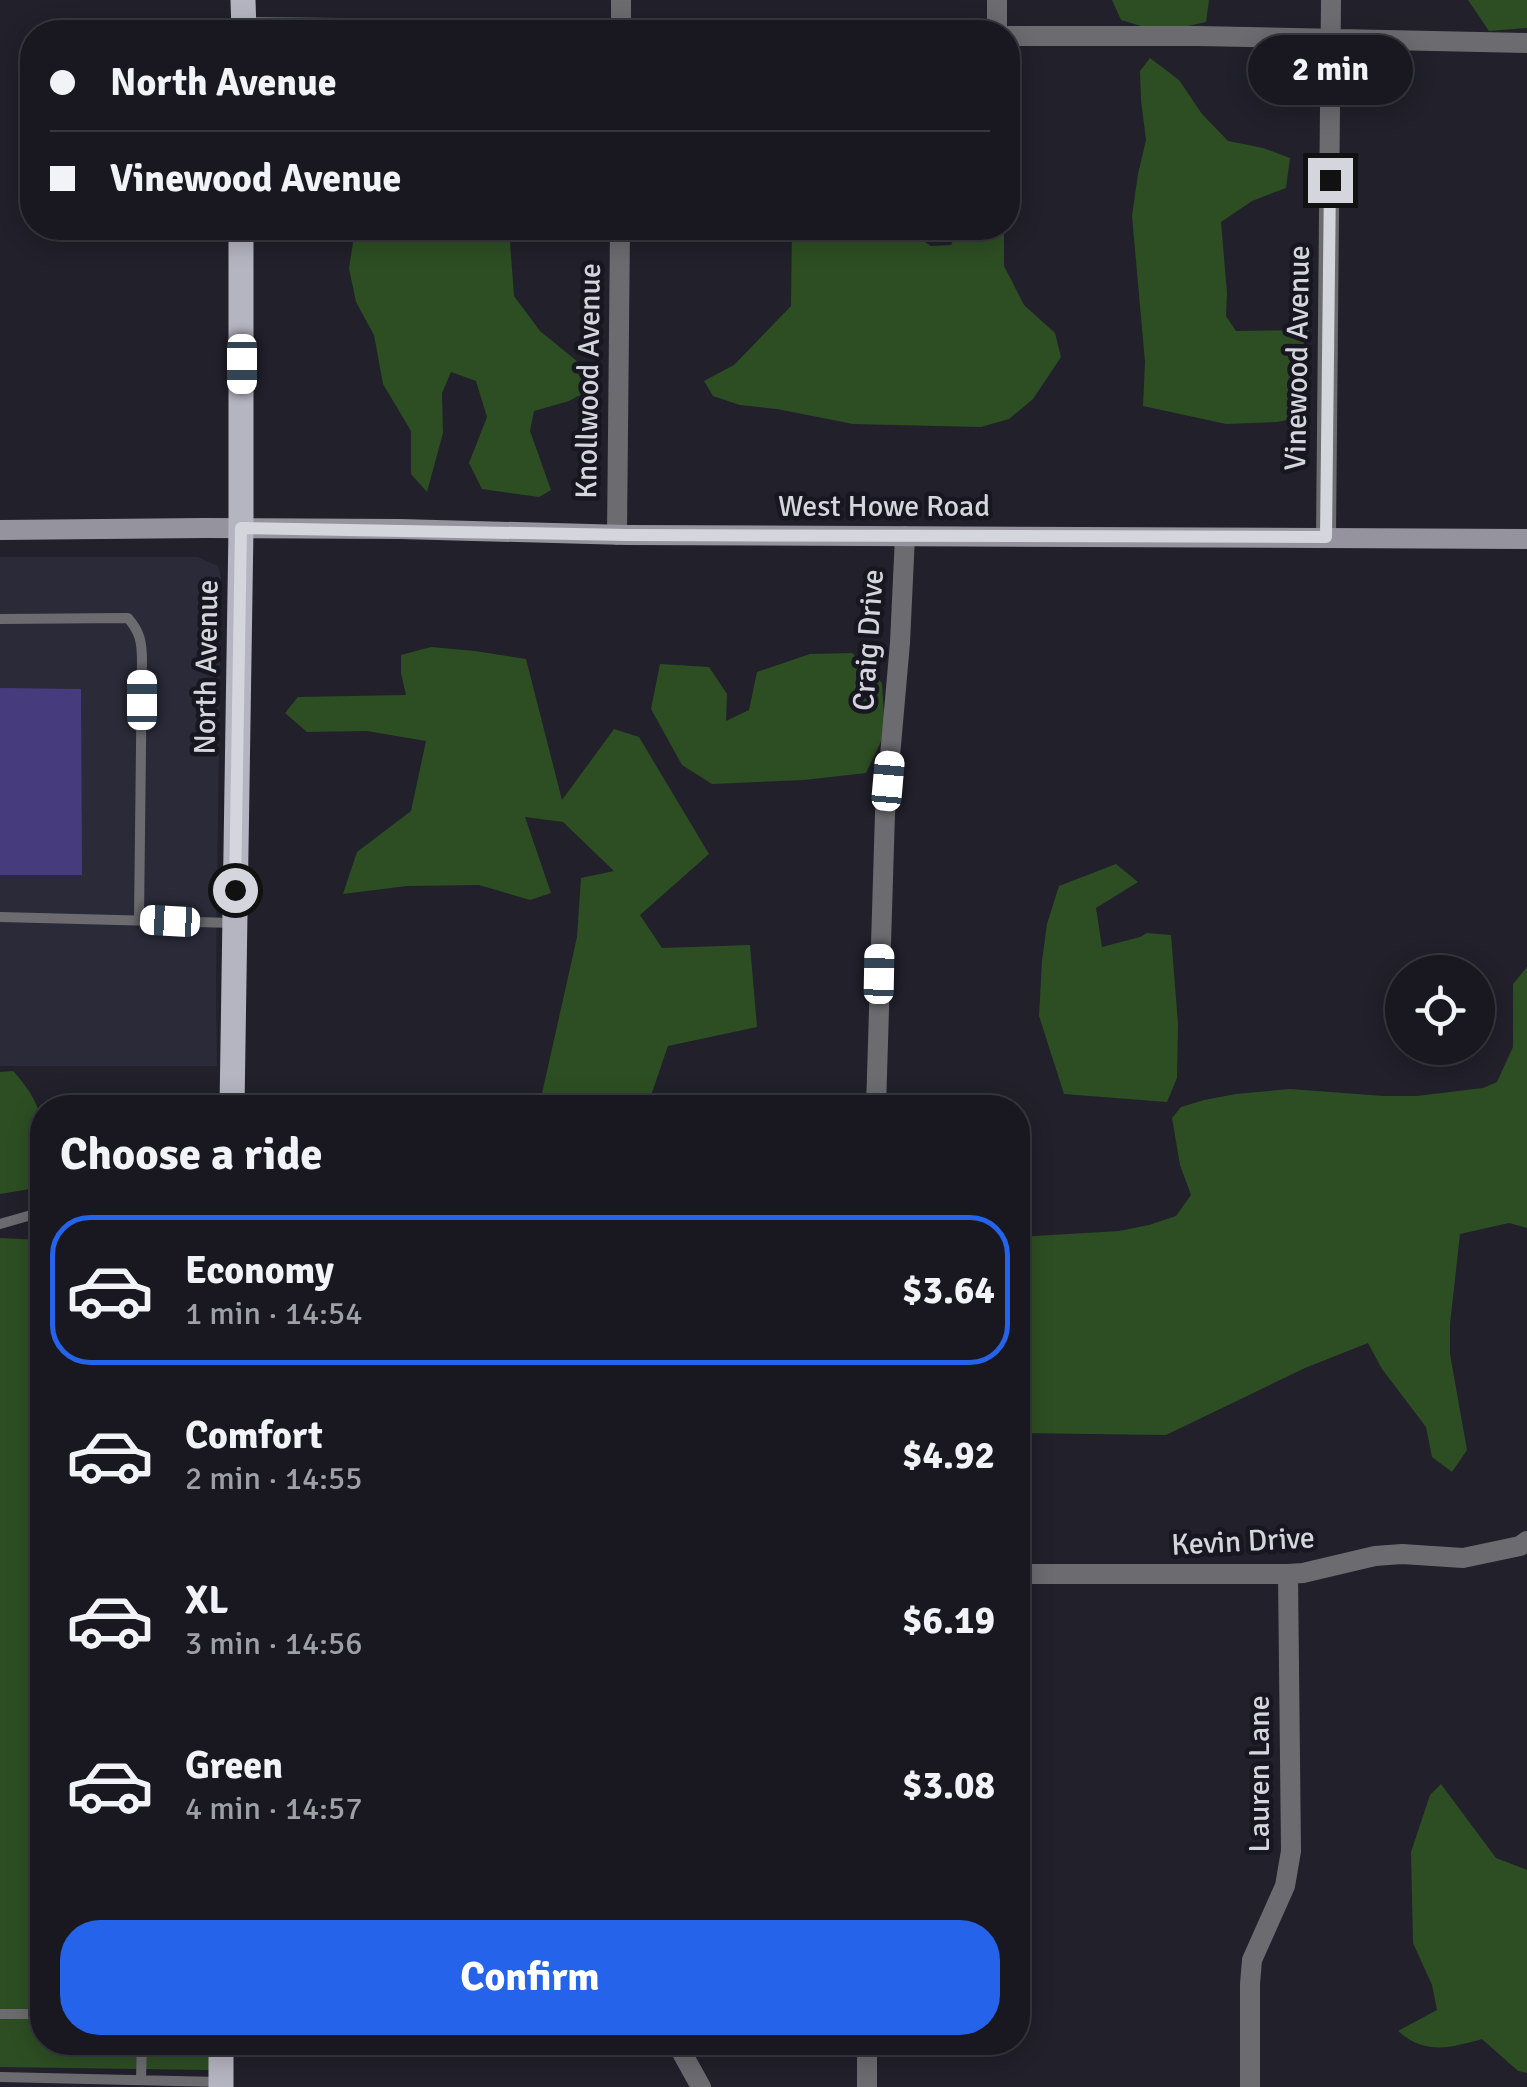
<!DOCTYPE html>
<html lang="en">
<head>
<meta charset="utf-8">
<style>
  body { margin:0; font-family:Signika,sans-serif; background:#26252d; color:#f1f3f6; height:100vh; display:flex; flex-direction:column; font-size:38px; white-space:nowrap }
  * { box-sizing:border-box; margin:0 }
  p { font-size:32px; color:#9fa0a5 }
  .icon { flex:none; width:55px; height:55px; fill:none; stroke:currentColor; stroke-width:2; stroke-linecap:round; stroke-linejoin:round }
  .map { position:relative; flex:1; overflow:hidden }
  .drawer { position:absolute; left:30px; top:1095px; width:1000px; height:960px; display:flex; flex-direction:column; background:#191820; border-radius:40px; box-shadow:0 5px 25px #0003,0 0 0 2px #37373e }
  .drawer>* { flex:none }
  .top-card { position:absolute; left:20px; top:20px; width:1000px; height:220px; border-radius:40px; box-shadow:0 5px 25px #0003,0 0 0 2px #37373e; display:grid; align-content:center; height:220px; padding:0 30px; background:#191820 }
  .buttons { position:absolute; left:1385px; top:955px; display:grid; gap:20px }
  .buttons a { display:grid; place-items:center; width:110px; height:110px; border-radius:50%; background:#191820; box-shadow:0 5px 25px #0003,0 0 0 2px #37373e; font-size:50px }
  .end { position:absolute; width:45px; height:45px; margin:-22px; border:12px solid #d5d5dd; background:#111; box-shadow:0 0 0 5px #111 }
  .from { border-radius:50% }
  .bubble { position:absolute; height:70px; border-radius:35px; background:#191820; box-shadow:0 5px 25px #0003,0 0 0 2px #37373e; font-size:32px; font-weight:700; line-height:70px; text-align:center }
  .car { position:absolute; width:30px; height:60px; margin:-30px -15px; border-radius:12px; box-shadow:0 0 8px 2px #0007; background:linear-gradient(#fff 24%,#345 0 40%,#fff 0 76%,#345 0 86%,#fff 0) }
  .top-card b { display:flex; align-items:center; gap:35px; height:95px; font-size:38px }
  .top-card b+b { border-top:2px solid #37373e }
  .top-card i { width:25px; height:25px; background:#f1f3f6 }
  ul { padding:0; list-style:none }
  li { display:flex; align-items:center; gap:30px; height:150px; margin:0 20px 15px; padding:0 10px; border:5px solid transparent; border-radius:40px }
  li div { flex:1 }
  li b { display:block; font-size:38px }
  li em { font-style:normal; font-weight:700 }
  li.selected { border-color:#2563eb }
  li>.icon { width:90px; height:90px; stroke-width:1.5 }
  h2 { padding:0 30px; font-size:45px; line-height:120px }
  .cta { display:flex; gap:20px; margin-top:auto; padding:20px 30px }
  .cta a { flex:1; height:115px; border-radius:40px; background:#2563eb; color:#fff; font-size:40px; font-weight:700; line-height:115px; text-align:center }
  .map>svg:first-child { display:block }
</style>
</head>
<body>
<div class="map">
<svg width="1527" height="2087" viewBox="0 0 1527 2087">
  <rect width="100%" height="100%" fill="#21202b"/>
  <path fill="#2a2a39" d="M0,557h198l20,9 3,11 -5,400 1,89h-217z"/>
  <path fill="#2d4e23" d="M1112,0h97l-3,22 -45,10 -40,-12z
    M1468,0h59v28l-38,3z
    M1150,58l29,22 23,34 26,27 35,7 27,10 -4,30 -34,13 -31,21 6,71 -1,23 10,15 73,-1 -3,86 -29,6 -51,2 -83,-18 2,-44 -13,-146 6,-42 8,-34 -5,-40 -1,-29z
    M360,228h149l5,68 26,35 38,31 17,25 -26,14 -35,10 -4,20 21,59 -12,7 -57,-8 -13,-26 18,-46 -11,-36 -25,-9 -9,21 1,40 -16,59 -16,-18v-43l-28,-47 -9,-49 -18,-33 -7,-34 4,-25z
    M792,228h111l28,18 20,-1 9,-17h44v38l20,39 31,28 6,24 -28,42 -24,20 -28,8 -128,-3 -76,-15 -37,-4 -27,-9 -9,-15 30,-16 57,-59z
    M431,647l44,4 51,8 36,141 52,-71 25,8 70,117 -69,61 22,33 88,-3 7,82 -89,19 -21,61h-110l4,-9 36,-161 4,-59 33,-7 -51,-49 -38,-5 26,76 -21,7 -51,-15 -72,1 -64,8 14,-42 54,-41 15,-70 -59,-10 -60,1 -22,-19 13,-16 108,-2 -5,-22v-18z
    M852,653l30,30 3,50 -19,40 -62,7 -92,4 -30,-19 -31,-56 9,-45 49,3 18,27 -1,27 23,-11 8,-38 53,-18z
    M1116,864l22,18 -42,26 6,39 38,-10 7,-4 24,2 7,89 -1,54 -10,24 -103,-8 -25,-78 3,-55 5,-37 12,-38z
    M1527,967v261l-18,-5 -49,11 -10,90v30l17,96 -15,22 -20,-15 -6,-30 -44,-58 -14,-26 -63,25 -139,67 -148,-2v-196l101,-6 30,-6 27,-9 15,-21 -11,-30 -8,-47 9,-11 23,-7 32,-6 54,-5 94,7h33l66,-8 14,-6 16,-35v-63z
    M13,1071c38,41 30,65 29,116l-42,7v-122z
    M0,1238l42,2v802l168,1 -1,27 -209,-3z
    M1441,1784l55,74 31,12v203l-9,-2 -36,-32c-32,9 -57,16 -84,-8l39,-21 -5,-25 -19,-42 -2,-91 19,-57z"/>
  <path fill="#463c7d" d="M0,688l81,1 1,186h-82z"/>
  <g fill="none" stroke-linecap="round" stroke-linejoin="round">
    <path stroke="#6b6b70" stroke-width="10" d="M0,619l128,-1c12,14 14,24 14,43l-3,258
      M0,917l234,6
      M0,1224l42,-12
      M0,2014h42
      M0,2077l220,5
      M141,2080l1,-38"/>
    <path stroke="#6b6b70" stroke-width="20" d="M244,27l462,5
      M621,32v-32
      M997,32v-32
      M1008,36h190l329,7
      M617,535l3,-307
      M1326,537l5,-537
      M876,1108l9,-295 15,-170 5,-107
      M1018,1574h270l15,-1 72,-17 27,-2 61,4 57,-12 7,-5
      M676,2042l25,45
      M867,2087v-45
      M1250,2087v-103l2,-24 33,-74 6,-35 -3,-277"/>
    <path stroke="#95949e" stroke-width="20" d="M0,530l205,-2 195,1 227,6 900,4"/>
    <path stroke="#b5b4c1" stroke-width="25" d="M243,0l1,32
      M232,1108l9,-580v-300
      M221,2087v-45"/>
  </g>
  <g fill="none" stroke-linecap="round" stroke-linejoin="round">
    <path stroke="#d5d5dd" stroke-width="12" d="M235,890l6,-362 386,7 699,2 4,-357"/>
  </g>
  <g text-anchor="middle" stroke-width="9" stroke-linejoin="round" paint-order="stroke">
    <g font-size="30" fill="#d5d5dd" stroke="#181721">
      <text transform="translate(1297 358) rotate(-89)" y="10">Vinewood Avenue</text>
      <text transform="translate(588 381) rotate(-89)" y="10">Knollwood Avenue</text>
      <text x="884" y="516">West Howe Road</text>
      <text transform="translate(868 640) rotate(-86)" y="10">Craig Drive</text>
      <text transform="translate(206 667) rotate(-89)" y="10">North Avenue</text>
      <text transform="translate(1243 1541) rotate(-3)" y="10">Kevin Drive</text>
      <text transform="translate(1259 1774) rotate(-90)" y="10">Lauren Lane</text>
    </g>
  </g>
</svg>
<div class="buttons">
<a><svg class="icon" aria-label="locate" viewBox="0 0 24 24"><circle cx="12" cy="12" r="6"/><path d="M12 2v4M12 18v4M2 12h4M18 12h4"/></svg></a>
</div>
<i class="end from" style="left:235px;top:890px"></i>
<i class="end" style="left:1330px;top:180px"></i>
<div class="bubble" style="left:1248px;top:35px;width:165px">2 min</div>
<i class="car" style="left:242px;top:364px;rotate:180deg"></i>
<i class="car" style="left:142px;top:700px;rotate:0deg"></i>
<i class="car" style="left:888px;top:781px;rotate:5deg"></i>
<i class="car" style="left:170px;top:921px;rotate:273deg"></i>
<i class="car" style="left:879px;top:974px;rotate:1deg"></i>
<div class="top-card">
<b><i class="from"></i>North Avenue</b>
<b><i></i>Vinewood Avenue</b>
</div>
<section class="drawer">
<h2>Choose a ride</h2>
<ul>
<li class="selected"><svg class="icon" aria-label="car" viewBox="0 0 24 24"><path d="M5 17H2v-5l4-1 3-4h7l3 4 3 1v5h-3M9 17h6M6 11h13"/><circle cx="7" cy="17" r="2"/><circle cx="17" cy="17" r="2"/></svg><div><b>Economy</b><p>1 min · 14:54</p></div><em>$3.64</em></li>
<li><svg class="icon" aria-label="car" viewBox="0 0 24 24"><path d="M5 17H2v-5l4-1 3-4h7l3 4 3 1v5h-3M9 17h6M6 11h13"/><circle cx="7" cy="17" r="2"/><circle cx="17" cy="17" r="2"/></svg><div><b>Comfort</b><p>2 min · 14:55</p></div><em>$4.92</em></li>
<li><svg class="icon" aria-label="car" viewBox="0 0 24 24"><path d="M5 17H2v-5l4-1 3-4h7l3 4 3 1v5h-3M9 17h6M6 11h13"/><circle cx="7" cy="17" r="2"/><circle cx="17" cy="17" r="2"/></svg><div><b>XL</b><p>3 min · 14:56</p></div><em>$6.19</em></li>
<li><svg class="icon" aria-label="car" viewBox="0 0 24 24"><path d="M5 17H2v-5l4-1 3-4h7l3 4 3 1v5h-3M9 17h6M6 11h13"/><circle cx="7" cy="17" r="2"/><circle cx="17" cy="17" r="2"/></svg><div><b>Green</b><p>4 min · 14:57</p></div><em>$3.08</em></li>
</ul>
<div class="cta"><a>Confirm</a></div>
</section>
</div>
</body>
</html>
